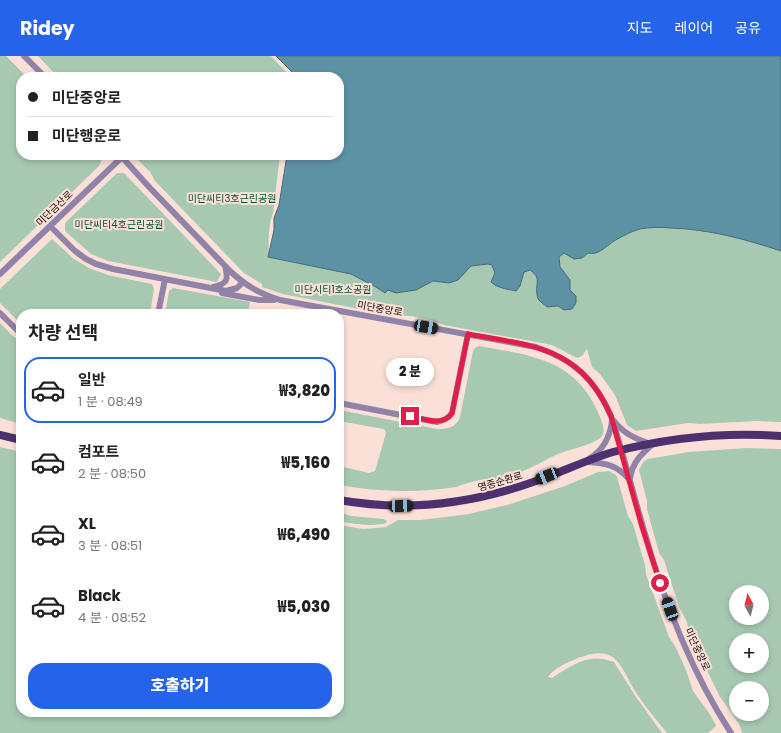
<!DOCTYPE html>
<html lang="ko">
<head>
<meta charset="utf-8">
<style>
  body { margin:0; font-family:Poppins,"Noto Sans KR",sans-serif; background:#f2f2f2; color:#202124; height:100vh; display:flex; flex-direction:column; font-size:15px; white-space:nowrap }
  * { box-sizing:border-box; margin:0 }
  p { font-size:13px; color:#757577 }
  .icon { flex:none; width:22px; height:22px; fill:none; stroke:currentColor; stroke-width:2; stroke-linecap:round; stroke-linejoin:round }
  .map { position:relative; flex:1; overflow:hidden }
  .drawer { position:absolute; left:16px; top:253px; width:328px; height:408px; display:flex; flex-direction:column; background:#fff; border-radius:16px; box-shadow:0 2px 6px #0003 }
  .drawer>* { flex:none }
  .hud { position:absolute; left:16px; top:16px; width:328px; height:88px; border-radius:16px; box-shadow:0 2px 6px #0003; display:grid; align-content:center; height:88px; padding:0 12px; background:#fff }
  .needle { width:26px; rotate:353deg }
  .buttons { position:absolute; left:729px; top:529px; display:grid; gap:8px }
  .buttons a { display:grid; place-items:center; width:40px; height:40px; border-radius:50%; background:#fff; box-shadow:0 2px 6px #0003; font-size:20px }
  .end { position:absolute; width:18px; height:18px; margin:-9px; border:5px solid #e11d48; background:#fff; box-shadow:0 0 0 2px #fff }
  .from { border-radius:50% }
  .bubble { position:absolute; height:28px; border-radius:14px; background:#fff; box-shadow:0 2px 6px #0003; font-size:13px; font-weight:800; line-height:28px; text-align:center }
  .car { position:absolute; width:12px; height:24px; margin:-12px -6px; border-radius:5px; box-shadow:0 0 3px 1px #0007; background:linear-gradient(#222 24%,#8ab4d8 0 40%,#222 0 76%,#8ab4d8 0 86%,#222 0) }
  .hud b { display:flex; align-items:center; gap:14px; height:38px; font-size:15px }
  .hud b+b { border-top:1px solid #e0e0e0 }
  .hud i { width:10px; height:10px; background:#202124 }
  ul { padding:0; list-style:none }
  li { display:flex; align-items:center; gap:12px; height:66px; margin:0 8px 6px; padding:0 4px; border:2px solid transparent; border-radius:16px }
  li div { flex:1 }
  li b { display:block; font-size:15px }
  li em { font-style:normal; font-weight:800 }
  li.active { border-color:#2563eb }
  li>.icon { width:36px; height:36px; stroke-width:1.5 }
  h2 { padding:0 12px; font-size:18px; line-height:48px }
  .action { display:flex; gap:8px; margin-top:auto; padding:8px 12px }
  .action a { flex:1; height:46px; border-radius:16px; background:#2563eb; color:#fff; font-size:16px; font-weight:800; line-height:46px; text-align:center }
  header { display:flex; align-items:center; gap:24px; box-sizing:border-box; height:56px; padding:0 20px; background:#2563eb; color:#fff }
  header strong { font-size:19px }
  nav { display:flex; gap:22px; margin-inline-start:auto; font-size:14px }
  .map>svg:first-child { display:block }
</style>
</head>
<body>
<header>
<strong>Ridey</strong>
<nav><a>지도</a><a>레이어</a><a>공유</a></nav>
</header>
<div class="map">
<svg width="781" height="677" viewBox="0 0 781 677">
  <rect width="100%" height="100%" fill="#fae0d6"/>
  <path fill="#a7c9b2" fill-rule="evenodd" d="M0,0h6l21,21h-6v78h81l1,2 -4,9 -99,96z
    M38,0h233l17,18 1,3h-231z
    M276,0h505v366l-24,-1 -57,3 -12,-1 -52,8 -9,-6 -12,-30 -15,-21 -8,-7 -5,-18 -5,7 -5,2 -25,-13 -108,-20 -13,-5 -20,-4h-16l-112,-22 -21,-7v-3l-18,-11 -89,-92 -5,-9 -17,-17h147l-7,58c-4,8 -5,29 -4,39l5,-22v-12l5,-13 8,-50h52v-78h-45l-3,-6z
    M117,117h7l97,101 -4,8 -109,-21 -17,-7 -26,-23v-8z
    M52,183l22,20 15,9 19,7 44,9 2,5 -4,25h-129v10l-21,-21v-14z
    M173,232l77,14 -2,12h-83l4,-23z
    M0,267l14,14 7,5v82l-21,-6z
    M479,290c55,10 98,13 121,71 3,8 7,16 -1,22 -13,8 -30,10 -43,16 -8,3 -14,8 -22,11 -9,5 -26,11 -37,13 -3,0 -6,-1 -9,0 -11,1 -22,4 -32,8 -39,6 -78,5 -117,-2v-19l30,7 6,-2 11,-38 -2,-4 -45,-8v-11l98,19c10,0 19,-1 23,-12l13,-66 2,-3z
    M0,391l21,5v260h318v-187l24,4 14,-1 9,-1 12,-7h23l48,-6 38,-9 58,-19 33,-14 11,-1 7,4 1,2 11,39 5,8 12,41 1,9 23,63 6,9 11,24 7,21 16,22 7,12 -1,2 -7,6h-41c-10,-13 -21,-25 -30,-39 -18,-28 -19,-52 -61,-35 -10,4 -22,9 -28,18l4,1c14,-9 32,-22 49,-19 4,0 9,2 13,3l22,35 26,36h-662z
    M747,392l34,1v284h-39l-2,-7 -11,-17 -9,-12 -31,-63 -2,-12 -8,-15 -15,-47 -5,-7 -12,-44v-8l-8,-31 4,-8 5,-3 41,-7zM736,536h26v26h-26zM736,584h26v26h-26zM736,632h26v26h-26z
    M339,456l12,4 33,3 3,2 -1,2c-15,4 -32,1 -47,-2z"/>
  <path fill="#5d92a4" stroke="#496b77" d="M276,0h505v195c-36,-12 -73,-22 -111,-23 -10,-1 -20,-1 -30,1 -8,2 -19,8 -26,12 -8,5 -16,15 -26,12l-6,5 -8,1 -10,-6 -5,4 1,10 10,13v10l6,6v7l-4,6 -8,1 -6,-4 -11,1c-4,-4 -10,-6 -10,-13 -2,-10 5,-16 -7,-24l-6,2 -4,14 -4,5c-9,-2 -19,-3 -25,-9l4,-9 -3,-8 -4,-1 -17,2 -13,14 -9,3 -16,-2 -17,9 -20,3 -8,-3 -3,3 -9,-6 -25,-13 -83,-17 6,-27v-12l5,-13 8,-50h52v-78h-45l-3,-6z"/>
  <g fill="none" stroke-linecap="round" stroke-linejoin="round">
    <path stroke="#9183a7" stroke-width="6" d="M24,0l21,21
      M120,99l30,33 80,83c16,15 29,22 50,29l256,47c38,13 59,32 75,69 12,36 21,74 32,111 20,72 47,143 88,206
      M50,170l25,25 11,8 10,5 17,5 113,22 11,-3 6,-6
      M0,218l122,-117
      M213,231c14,-3 16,-7 12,-21
      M222,237l37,7h15
      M0,257l21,21
      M158,258l7,-35
      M339,347l98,19c7,-2 11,-3 15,-9l16,-79
      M614,365c10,13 22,18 37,23
      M590,402c13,-8 20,-21 22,-37
      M588,406c17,1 29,3 41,17
      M630,423c2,-16 11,-25 23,-35"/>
    <path stroke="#4c316e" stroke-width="8" d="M0,379l21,5
      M339,444c67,12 133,4 197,-19 26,-9 50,-21 77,-29 54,-14 112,-20 168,-16"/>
  </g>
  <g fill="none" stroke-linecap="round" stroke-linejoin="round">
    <path stroke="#e11d48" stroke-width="5" d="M410,360c14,3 33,11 42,-3l16,-79c66,12 113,13 143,82l31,111 18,56"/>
  </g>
  <g text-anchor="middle" stroke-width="4" stroke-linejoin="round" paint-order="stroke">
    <g font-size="10" fill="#004f2b" stroke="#fae0d6">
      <text x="232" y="146">미단씨티3호근린공원</text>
      <text x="119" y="172">미단씨티4호근린공원</text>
      <text x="333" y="237">미단시티1호소공원</text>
    </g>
    <g font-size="10" fill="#1a110e" stroke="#fae0d6">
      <text transform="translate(54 152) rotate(-44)" y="4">미단금산로</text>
      <text transform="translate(380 252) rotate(10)" y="4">미단중앙로</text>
      <text transform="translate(500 425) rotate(-16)" y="4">영종순환로</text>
      <text transform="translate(698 593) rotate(65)" y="4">미단중앙로</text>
    </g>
  </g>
</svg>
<div class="buttons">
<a><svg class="needle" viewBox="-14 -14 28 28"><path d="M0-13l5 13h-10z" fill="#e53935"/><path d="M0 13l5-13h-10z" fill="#757577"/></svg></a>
<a>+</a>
<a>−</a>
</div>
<i class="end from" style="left:660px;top:527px"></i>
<i class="end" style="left:410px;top:360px"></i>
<div class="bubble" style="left:386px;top:302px;width:48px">2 분</div>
<i class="car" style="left:426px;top:271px;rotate:100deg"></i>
<i class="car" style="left:547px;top:420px;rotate:248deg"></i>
<i class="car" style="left:401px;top:450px;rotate:88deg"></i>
<i class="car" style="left:670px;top:553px;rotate:340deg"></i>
<div class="hud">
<b><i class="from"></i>미단중앙로</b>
<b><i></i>미단행운로</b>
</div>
<section class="drawer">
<h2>차량 선택</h2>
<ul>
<li class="active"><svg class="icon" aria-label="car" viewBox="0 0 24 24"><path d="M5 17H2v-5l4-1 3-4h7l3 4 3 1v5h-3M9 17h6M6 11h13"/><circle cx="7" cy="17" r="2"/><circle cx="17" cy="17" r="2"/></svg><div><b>일반</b><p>1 분 · 08:49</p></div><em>₩3,820</em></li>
<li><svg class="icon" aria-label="car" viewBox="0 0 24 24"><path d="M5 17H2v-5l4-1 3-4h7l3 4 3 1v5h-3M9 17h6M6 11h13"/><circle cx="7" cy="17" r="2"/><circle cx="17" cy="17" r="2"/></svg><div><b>컴포트</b><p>2 분 · 08:50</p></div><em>₩5,160</em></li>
<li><svg class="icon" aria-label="car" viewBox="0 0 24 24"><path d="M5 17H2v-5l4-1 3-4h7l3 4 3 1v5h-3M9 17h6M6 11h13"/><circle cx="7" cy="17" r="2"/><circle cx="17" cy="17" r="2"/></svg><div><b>XL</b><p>3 분 · 08:51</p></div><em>₩6,490</em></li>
<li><svg class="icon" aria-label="car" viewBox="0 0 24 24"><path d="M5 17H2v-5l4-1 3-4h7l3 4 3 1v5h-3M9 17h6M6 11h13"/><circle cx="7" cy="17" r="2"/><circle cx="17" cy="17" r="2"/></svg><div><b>Black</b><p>4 분 · 08:52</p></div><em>₩5,030</em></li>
</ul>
<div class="action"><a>호출하기</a></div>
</section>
</div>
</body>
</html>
